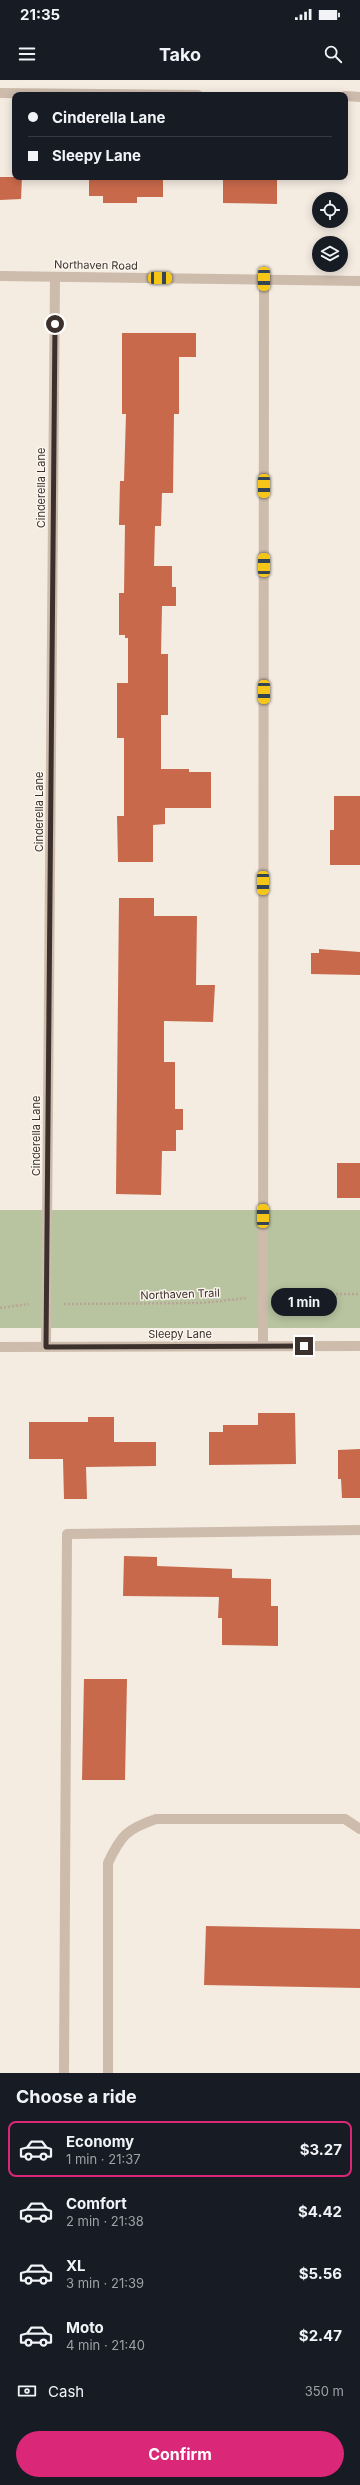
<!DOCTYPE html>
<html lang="en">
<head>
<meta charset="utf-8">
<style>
  body { margin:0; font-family:Inter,sans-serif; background:#20242c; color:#f1f3f6; height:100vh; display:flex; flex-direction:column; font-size:15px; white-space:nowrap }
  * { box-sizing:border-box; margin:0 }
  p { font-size:13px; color:#9ea1a6 }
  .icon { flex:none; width:22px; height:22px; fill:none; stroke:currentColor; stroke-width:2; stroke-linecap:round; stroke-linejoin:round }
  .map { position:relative; height:1993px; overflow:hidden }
  .side { display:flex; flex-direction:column; background:#171b24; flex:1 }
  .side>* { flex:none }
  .hud { position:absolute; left:12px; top:12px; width:336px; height:88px; border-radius:8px; box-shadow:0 2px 10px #0003; display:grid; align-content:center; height:88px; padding:0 16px; background:#171b24 }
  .tools { position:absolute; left:312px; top:112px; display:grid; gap:8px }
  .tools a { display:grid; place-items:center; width:36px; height:36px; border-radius:50%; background:#171b24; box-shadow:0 2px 10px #0003; font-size:20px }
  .end { position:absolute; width:18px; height:18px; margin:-9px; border:5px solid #3b302b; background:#fff; box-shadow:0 0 0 2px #fff }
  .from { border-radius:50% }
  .bubble { position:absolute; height:28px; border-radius:14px; background:#171b24; box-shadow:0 2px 10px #0003; font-size:13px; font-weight:700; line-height:28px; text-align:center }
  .car { position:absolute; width:12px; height:24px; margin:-12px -6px; border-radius:5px; box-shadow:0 0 3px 1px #0007; background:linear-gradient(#f5c518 24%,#345 0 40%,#f5c518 0 76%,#345 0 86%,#f5c518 0) }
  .hud b { display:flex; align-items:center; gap:14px; height:38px; font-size:15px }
  .hud b+b { border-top:1px solid #363941 }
  .hud i { width:10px; height:10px; background:#f1f3f6 }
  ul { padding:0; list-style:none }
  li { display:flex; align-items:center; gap:12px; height:56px; margin:0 8px 6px; padding:0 8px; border:2px solid transparent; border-radius:8px }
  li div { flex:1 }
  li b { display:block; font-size:15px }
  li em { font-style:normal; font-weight:700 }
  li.selected { border-color:#db2777 }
  li>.icon { width:36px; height:36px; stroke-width:1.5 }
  h2 { padding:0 16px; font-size:18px; line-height:48px }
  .pay { display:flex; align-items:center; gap:10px; height:44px; padding:0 16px; font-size:15px }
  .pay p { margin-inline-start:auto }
  .cta { display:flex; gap:8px; margin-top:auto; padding:8px 16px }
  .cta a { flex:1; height:46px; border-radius:24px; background:#db2777; color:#fff; font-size:16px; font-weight:700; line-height:46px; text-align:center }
  .status { display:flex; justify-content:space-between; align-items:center; height:28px; padding:0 20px; background:#171b24; direction:ltr }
  .status svg { height:11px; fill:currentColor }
  header { display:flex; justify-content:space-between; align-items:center; height:52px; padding:0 16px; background:#171b24; font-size:18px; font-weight:700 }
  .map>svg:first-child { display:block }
</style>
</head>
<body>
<div class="status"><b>21:35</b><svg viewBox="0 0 49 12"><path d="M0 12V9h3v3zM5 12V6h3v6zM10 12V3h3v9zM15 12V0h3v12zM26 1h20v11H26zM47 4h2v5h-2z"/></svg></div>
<header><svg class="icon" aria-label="menu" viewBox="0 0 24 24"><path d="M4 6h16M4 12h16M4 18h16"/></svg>Tako<svg class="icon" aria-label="search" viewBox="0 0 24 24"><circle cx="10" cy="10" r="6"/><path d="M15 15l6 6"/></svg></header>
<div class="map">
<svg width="360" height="1993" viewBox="0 0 360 1993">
  <rect width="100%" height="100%" fill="#f4ebe1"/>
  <path fill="#b8c4a0" d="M0,1130h360v118h-360z"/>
  <path fill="#c8694b" d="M0,97h22l-1,22 -21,1z
    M89,97h74v20h-26v6h-34v-7h-14z
    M223,97h54v27l-54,-1z
    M122,253h74v24h-17v57h-5l-1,79h-11l-1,33h-6l-1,40h18v21h4v19h-14l-1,48h7v61h-7v54h28v3h22v36h-46v16l-12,1v37h-35l-1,-46h7v-78h-7v-55h11v-45h-3v-3h-6v-42h5l1,-68h-6l1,-44h4l2,-67h-4z
    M334,716h26v69h-30v-35h4z
    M119,818h35v18h43l-1,69h19l-2,37 -49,-1v41h11v47h8v21h-7v21h-14l-1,44 -45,-1z
    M319,869l41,3v23l-49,-1v-21h8z
    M337,1083h23v35h-23z
    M258,1333h37l1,51 -87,1v-33h14v-7h35z
    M88,1337h26v25h42v24l-70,1 1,32h-23l-1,-40h-34v-37h59z
    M360,1369v49h-18l-1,-19h-3v-29z
    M124,1476l33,1v9l75,3v9l39,1v27h7v40l-56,-1v-27h-4l1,-21 -96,-1z
    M84,1599h43l-2,101h-43z
    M206,1846l154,3v59l-156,-3z"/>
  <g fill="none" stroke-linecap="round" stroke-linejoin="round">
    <path stroke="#b9a596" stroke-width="2.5" stroke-dasharray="2 2" stroke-linecap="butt" d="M280,1214h80
      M64,1224l137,-1 46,-5
      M0,1228l29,-4"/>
    <path stroke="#cdbbac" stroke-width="10" d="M0,13l198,2
      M345,16l15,1
      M263,1266l1,-1067
      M64,1993l3,-539 293,-4
      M108,1993v-210c13,-28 19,-34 48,-44h189l15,10"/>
    <path stroke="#cdbbac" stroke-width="10" d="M0,1267l360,-1
      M46,1267l9,-1070"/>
    <path stroke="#cdbbac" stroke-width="10" d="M0,196l360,5"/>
  </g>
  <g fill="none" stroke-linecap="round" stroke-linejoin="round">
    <path stroke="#3b302b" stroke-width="5" d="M55,244l-9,1023 258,-1"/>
  </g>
  <g text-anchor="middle" stroke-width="3" stroke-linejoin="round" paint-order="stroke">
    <g font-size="11" fill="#3b302b" stroke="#fbf5ee">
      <text transform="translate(96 185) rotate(1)" y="4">Northaven Road</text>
      <text transform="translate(41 408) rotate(-90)" y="4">Cinderella Lane</text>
      <text transform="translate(39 732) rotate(-90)" y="4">Cinderella Lane</text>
      <text transform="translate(36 1056) rotate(-90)" y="4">Cinderella Lane</text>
      <text transform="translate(180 1214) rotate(-2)" y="4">Northaven Trail</text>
      <text x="180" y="1258">Sleepy Lane</text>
    </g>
  </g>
</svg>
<div class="tools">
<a><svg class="icon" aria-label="locate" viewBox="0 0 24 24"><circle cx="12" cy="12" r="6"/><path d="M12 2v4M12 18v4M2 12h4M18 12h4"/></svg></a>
<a><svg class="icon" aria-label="layers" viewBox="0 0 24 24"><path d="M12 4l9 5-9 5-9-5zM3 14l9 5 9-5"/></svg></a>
</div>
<i class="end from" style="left:55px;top:244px"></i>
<i class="end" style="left:304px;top:1266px"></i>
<div class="bubble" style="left:271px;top:1208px;width:66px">1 min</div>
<i class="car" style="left:160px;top:198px;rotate:91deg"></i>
<i class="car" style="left:264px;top:199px;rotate:180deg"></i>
<i class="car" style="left:264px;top:406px;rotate:180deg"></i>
<i class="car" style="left:264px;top:485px;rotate:0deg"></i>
<i class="car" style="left:264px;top:612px;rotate:180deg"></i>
<i class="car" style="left:263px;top:803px;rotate:180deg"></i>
<i class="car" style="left:263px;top:1136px;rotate:0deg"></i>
<div class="hud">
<b><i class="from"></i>Cinderella Lane</b>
<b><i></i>Sleepy Lane</b>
</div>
</div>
<section class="side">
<h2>Choose a ride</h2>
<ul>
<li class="selected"><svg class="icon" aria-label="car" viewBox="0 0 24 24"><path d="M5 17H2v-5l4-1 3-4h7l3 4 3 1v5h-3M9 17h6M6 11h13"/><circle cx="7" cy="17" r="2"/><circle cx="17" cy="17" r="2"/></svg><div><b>Economy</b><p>1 min · 21:37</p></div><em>$3.27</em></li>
<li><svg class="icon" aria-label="car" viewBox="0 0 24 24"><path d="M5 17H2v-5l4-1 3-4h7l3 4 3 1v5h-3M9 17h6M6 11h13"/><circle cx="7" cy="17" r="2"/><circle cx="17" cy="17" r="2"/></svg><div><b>Comfort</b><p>2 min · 21:38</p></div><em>$4.42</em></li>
<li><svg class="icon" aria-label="car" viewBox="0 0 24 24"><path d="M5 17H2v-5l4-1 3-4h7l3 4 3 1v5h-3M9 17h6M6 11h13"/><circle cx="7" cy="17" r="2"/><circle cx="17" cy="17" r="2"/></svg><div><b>XL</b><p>3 min · 21:39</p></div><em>$5.56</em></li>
<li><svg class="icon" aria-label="car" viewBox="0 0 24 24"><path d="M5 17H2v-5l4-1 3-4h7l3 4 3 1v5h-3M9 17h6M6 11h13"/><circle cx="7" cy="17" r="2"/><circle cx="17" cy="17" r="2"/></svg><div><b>Moto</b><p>4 min · 21:40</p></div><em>$2.47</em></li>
</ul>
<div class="pay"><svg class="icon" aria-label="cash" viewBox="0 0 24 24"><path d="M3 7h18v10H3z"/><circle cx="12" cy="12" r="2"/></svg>Cash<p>350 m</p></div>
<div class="cta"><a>Confirm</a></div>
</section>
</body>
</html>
